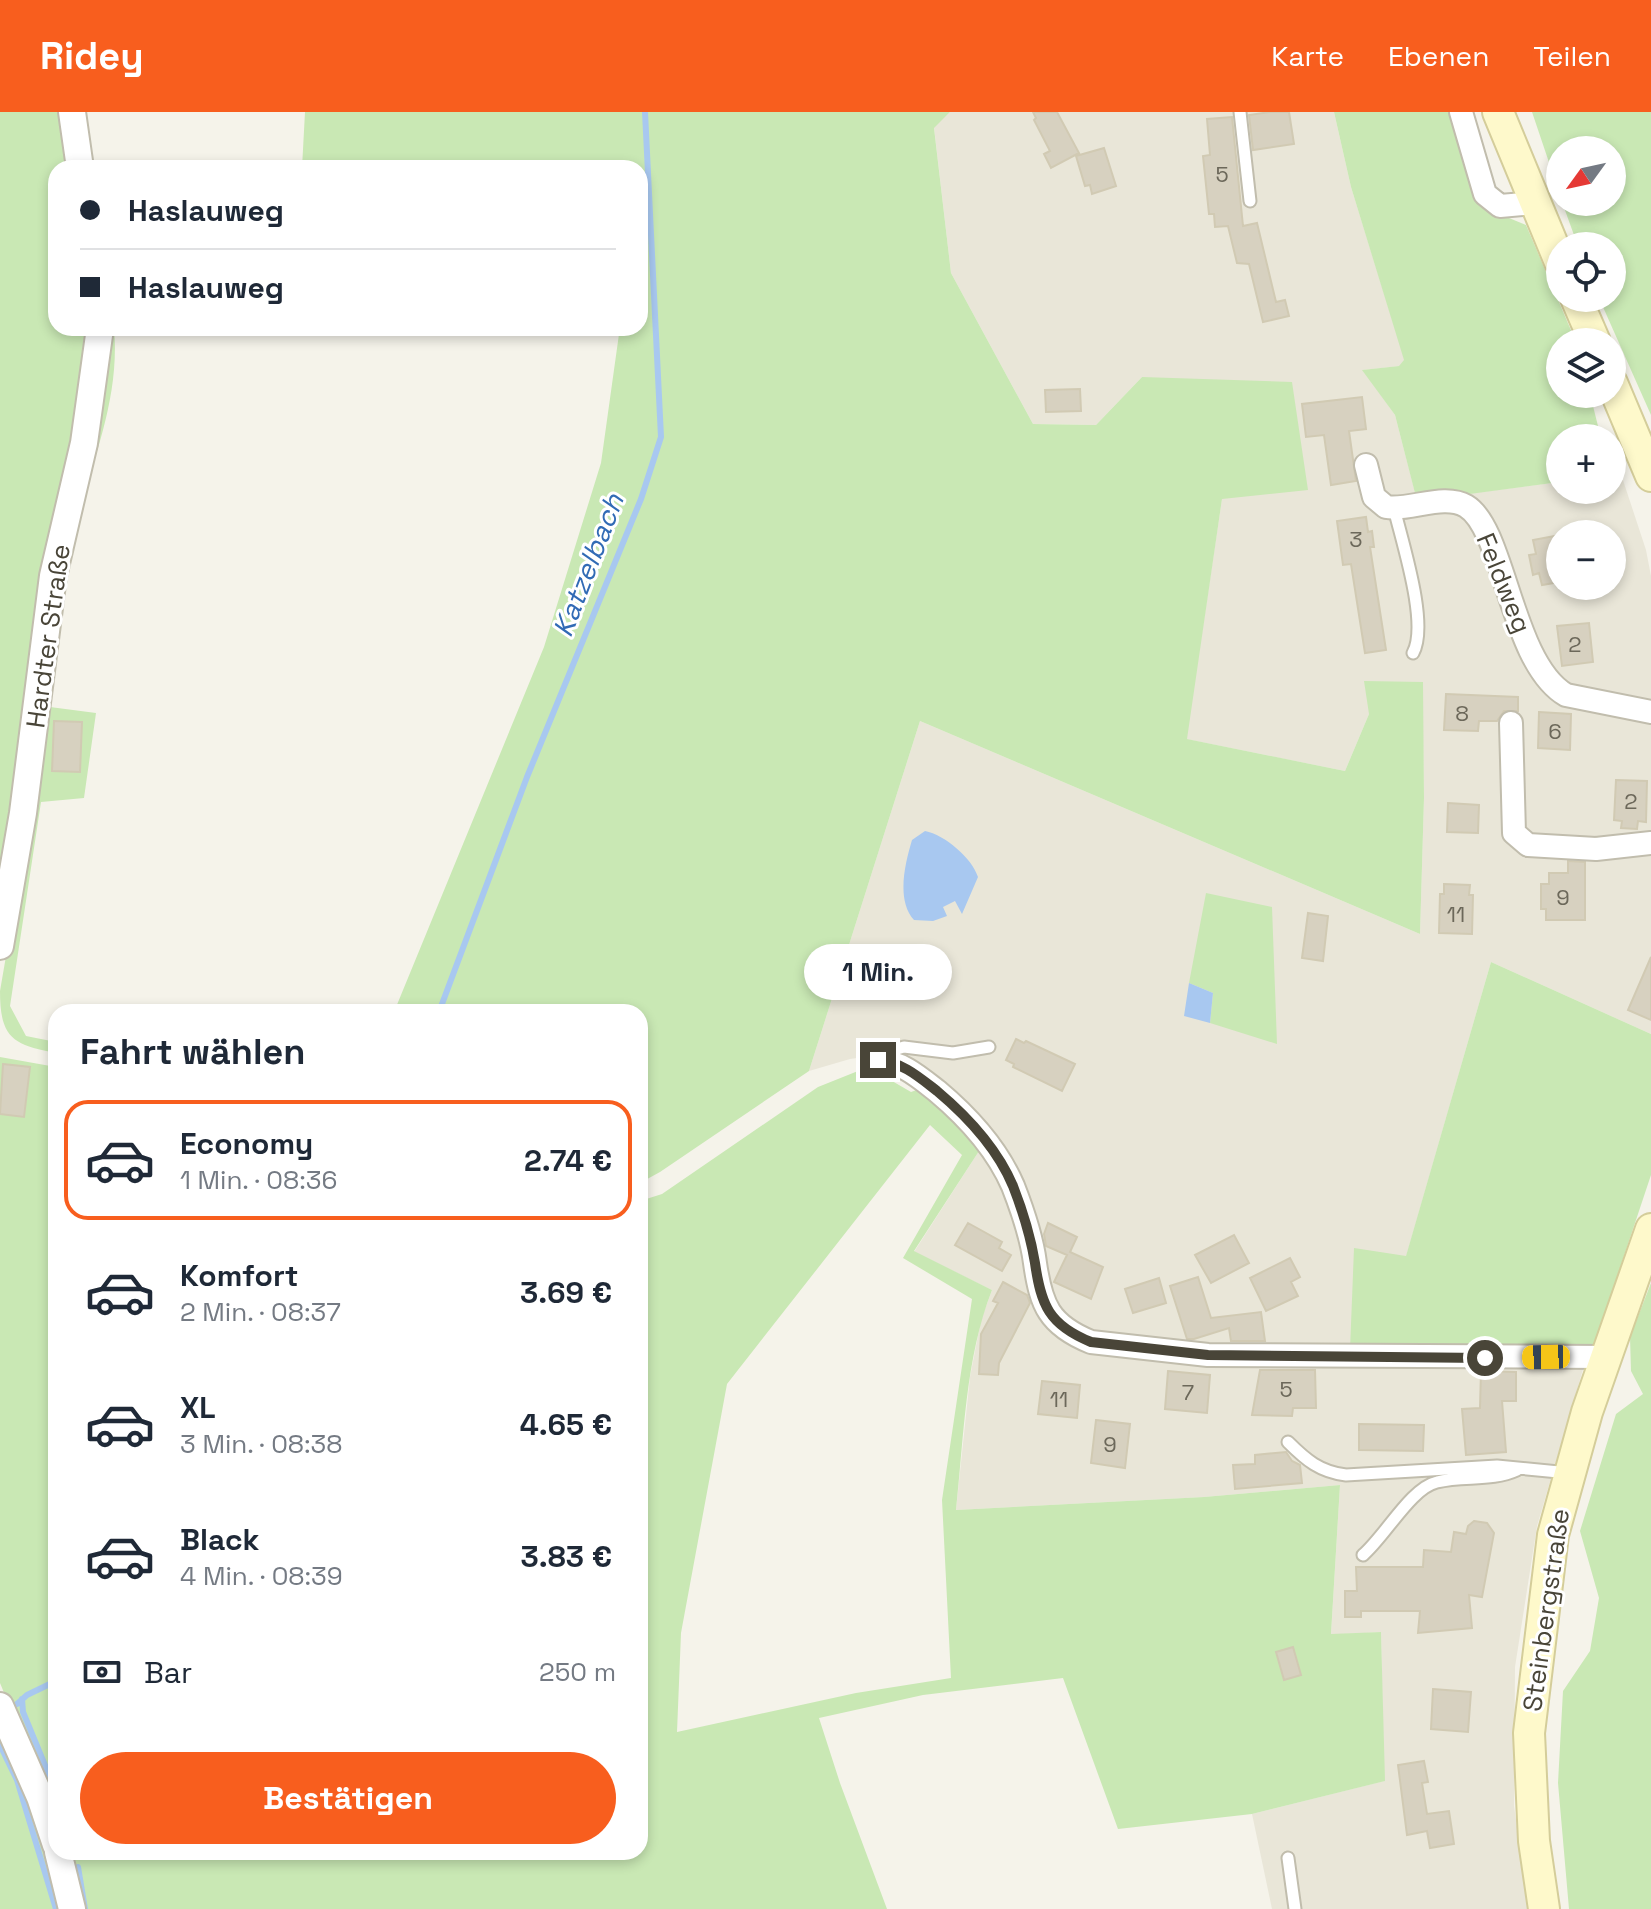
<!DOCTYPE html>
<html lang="de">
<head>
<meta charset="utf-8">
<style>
  body { margin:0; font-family:"Space Grotesk",sans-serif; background:#f2f2f3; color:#1f2937; height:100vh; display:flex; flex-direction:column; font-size:30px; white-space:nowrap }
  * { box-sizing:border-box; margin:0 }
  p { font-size:26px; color:#747a83 }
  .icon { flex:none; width:44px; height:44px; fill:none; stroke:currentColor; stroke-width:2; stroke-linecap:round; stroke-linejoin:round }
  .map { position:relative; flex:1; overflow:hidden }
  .side { position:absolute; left:48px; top:892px; width:600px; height:856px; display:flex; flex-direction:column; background:#fff; border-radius:24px; box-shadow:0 4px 12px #0003 }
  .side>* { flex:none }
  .banner { position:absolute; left:48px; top:48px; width:600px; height:176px; border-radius:24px; box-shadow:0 4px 12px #0003; display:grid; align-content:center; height:176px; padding:0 32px; background:#fff }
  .needle { width:52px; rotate:237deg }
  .controls { position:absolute; left:1546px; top:24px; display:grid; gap:16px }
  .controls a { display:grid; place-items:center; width:80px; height:80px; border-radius:50%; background:#fff; box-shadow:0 4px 12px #0003; font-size:40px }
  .end { position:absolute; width:36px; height:36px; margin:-18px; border:10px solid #494538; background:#fff; box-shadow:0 0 0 4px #fff }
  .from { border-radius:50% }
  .bubble { position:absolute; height:56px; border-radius:28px; background:#fff; box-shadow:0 4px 12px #0003; font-size:26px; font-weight:700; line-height:56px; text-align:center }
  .car { position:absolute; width:24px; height:48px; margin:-24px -12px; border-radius:10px; box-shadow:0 0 6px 2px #0007; background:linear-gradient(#f5c518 24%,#345 0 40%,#f5c518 0 76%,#345 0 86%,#f5c518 0) }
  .banner b { display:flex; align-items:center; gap:28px; height:76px; font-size:30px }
  .banner b+b { border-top:2px solid #e0e1e3 }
  .banner i { width:20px; height:20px; background:#1f2937 }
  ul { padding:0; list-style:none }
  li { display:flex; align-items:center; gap:24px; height:120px; margin:0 16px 12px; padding:0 16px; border:4px solid transparent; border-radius:24px }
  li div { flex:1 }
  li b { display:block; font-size:30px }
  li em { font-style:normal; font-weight:700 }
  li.active { border-color:#f85e1e }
  li>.icon { width:72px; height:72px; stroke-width:1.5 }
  h2 { padding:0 32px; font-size:36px; line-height:96px }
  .pay { display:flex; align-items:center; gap:20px; height:88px; padding:0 32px; font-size:30px }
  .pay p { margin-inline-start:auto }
  .button { display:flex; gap:16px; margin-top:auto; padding:16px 32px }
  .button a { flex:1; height:92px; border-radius:48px; background:#f85e1e; color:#fff; font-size:32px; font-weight:700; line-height:92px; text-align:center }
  header { display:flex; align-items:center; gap:48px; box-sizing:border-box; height:112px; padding:0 40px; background:#f85e1e; color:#fff }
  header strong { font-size:38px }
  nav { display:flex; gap:44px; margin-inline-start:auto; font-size:28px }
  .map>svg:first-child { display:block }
</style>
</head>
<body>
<header>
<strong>Ridey</strong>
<nav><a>Karte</a><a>Ebenen</a><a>Teilen</a></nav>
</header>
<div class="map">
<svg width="1651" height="1797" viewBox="0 0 1651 1797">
  <rect width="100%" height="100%" fill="#f5f3ea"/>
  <path fill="#e9e6d8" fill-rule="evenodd" d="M950,0h384l17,75 54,174 -5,5 -37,4 32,45 22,85 143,-18v8h52v-15l9,-1 25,76 5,26v458l-160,-72 -85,295 -52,-8 230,117 -47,160 -22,141 -1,139 15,103h-257l-20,-95 132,-33 -3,-149 -50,3 9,-150 -136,12 -248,13 14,-133 11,-57 11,-30 -78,-38 74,-115 -103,-83 -35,5 -41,12 111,-350 500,213 4,-136 -2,-116 -53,32 -24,57 -159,-32 36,-240 -80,-122 -46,48 -63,-1 -82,-151 -17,-146zM1560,422h52v52h-52z"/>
  <path fill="#c9e8b4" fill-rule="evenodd" d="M0,0h63l8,56h-15v160h30l-8,72 -17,84 -61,409z
    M305,0h645l-16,16 17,145 82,151 63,1 46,-48 150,5 16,108 -86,9 -35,240 158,32 24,-57 -5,-33 59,1 1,116 -4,136 -500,-213 -111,350 -149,101 -20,11v-171h-246l150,-365 57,-184 18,-129 -35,-6h56v-160h-338z
    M1334,0h122l36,99 34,14 50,117h-16v52h30l11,44h-41v44l-143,19 -22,-86 -33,-45 37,-4 5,-6 -53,-173z
    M1532,0h119v303l-52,-117h13v-52h-34l-16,-44h50v-52h-52v45z
    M103,216h11c7,78 -28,147 -46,221 -13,51 -15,106 -18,158l46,6 -12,85 -43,4 -31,204 16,30 30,6v11c-44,-8 -56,-16 -56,-62l37,-215 5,-78z
    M1206,781l66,14 5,137 -67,-21 3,-30 -24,-10z
    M1491,850l160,72v141l-55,165 -3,7 -243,3 4,-102 52,8z
    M0,945l56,10v751l-56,-135z
    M868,955l43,25 14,-5 56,61 -67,103 78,39c-27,69 -28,147 -36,220l248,-13 136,-12 -9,149 50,-2 4,149 -133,33 -134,15 -55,-151 -140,17 -104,23 21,65 47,126h-806l-15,-57h574v-651l22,-7 156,-107zM930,1013l32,30 -59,103 69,41 -30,201 9,178 -95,15 -179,39 4,-99 46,-249z
    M1651,1171v626h-82l-11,-126 5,-92 27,-40 9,-53 -19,-67 36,-117 27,-20 -12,-23 -1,-34z
    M0,1615l31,61 31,121h-62z"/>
  <path fill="#a8c8f0" d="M925,719c20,4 47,27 53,46l-16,37 -7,-13 -12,6 4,9 -14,5 -19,-1c-18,-20 -9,-56 -2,-80z
    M1189,871l24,10 -3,30 -26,-7z"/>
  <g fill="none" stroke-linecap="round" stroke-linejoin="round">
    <path stroke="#a8c8f0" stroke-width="6" d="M439,900l88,-235 114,-278 20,-62 -16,-325
      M22,1587l1,13 33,80
      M17,1592l10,-9 29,-14
      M0,1633l17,35 39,129
      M78,1755l7,42"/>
  </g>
  <path fill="#d7d1c0" stroke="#d1cab3" stroke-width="2" d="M1033,0h24l22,41 -28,15 -7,-14 6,-3 -16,-31 2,-2z
    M1270,0h19l5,32 -41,6 -4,-35z
    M1232,5l11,109 14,-3 19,79 9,-2 4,16 -26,6 -14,-58 -12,-1 -9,-37 -13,1 -1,-13h-5l-6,-58 7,-1 -3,-36z
    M1104,36l12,38 -24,8 -2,-9 -5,1 -9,-30z
    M1080,277l1,22 -35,1 -1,-22z
    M1362,285l4,32 -17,2 7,50 -25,4 -7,-50 -18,2 -4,-33z
    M1366,405l2,15 4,-1 2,16h-4l16,103 -21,3 -14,-89 -8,1 -6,-44z
    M1560,423v47l-18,3 -3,-12 -6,2 -4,-20 7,-1 -3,-14z
    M1589,511l4,39 -31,4 -5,-40z
    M1446,582l72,3v14h-14l-7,10h-18l-1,10 -34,-1z
    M1539,600l32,2 -1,36 -32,-2z
    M54,609l28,1 -2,50 -28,-1z
    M1616,668l31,1 -1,41 -8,-1 -1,8 -16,-1 1,-7 -8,-1z
    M1448,691l31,2 -1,28 -31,-1z
    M1568,749l17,1v58h-39v-11h-5v-25h8v-11h19z
    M1444,772l26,1 -1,10h4l-1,39 -33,-1 1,-39h4z
    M1308,801l20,3 -5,45 -21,-3z
    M1651,845v63l-23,-10z
    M1016,927l8,4 2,-2 49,23 -13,27 -49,-24 1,-3 -8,-4z
    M3,952l27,3 -6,50 -24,-3z
    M968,1111l34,19 -3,6 12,7 -9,16 -47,-26z
    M1048,1111l29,14 -7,15 33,15 -12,32 -37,-17 13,-27 -21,-9 -2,-12z
    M1234,1123l15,28 -38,20 -16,-28z
    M1290,1146l10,19 -9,5 7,14 -32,15 -16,-33z
    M1198,1165l13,41 50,-6 4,29h-34l-2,-13 -35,11h-7l-17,-53z
    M1159,1166l7,25 -33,10 -8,-24z
    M1003,1170l24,13 3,8 -31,60 -1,12 -19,-1 2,-40 17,-31 -5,-2z
    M1260,1258h55l1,38h-23l-1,8 -40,-1z
    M1168,1259l42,4 -3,38 -42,-4z
    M1481,1259l35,1v29h-14l4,51 -40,3 -4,-46 18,-1z
    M1042,1269l38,4 -3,33 -39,-4z
    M1096,1308l34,4 -5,44 -34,-5z
    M1359,1312l65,1 -1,26 -64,-1z
    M1286,1340l6,9 8,4 2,18 -67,6 -2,-24 22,-1v-9z
    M1474,1409l13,2 7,10 -12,64 -13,-2 3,33 -54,5 2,-22h-59v6h-16v-26h12l-1,-24h67l1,-17 27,2 3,-20 12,2 2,-8z
    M1293,1535l8,28 -17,5 -8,-28z
    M1433,1577l38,3 -3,40 -37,-3z
    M1424,1649l4,21 -6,1 5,31 22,-3 5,33 -24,4 -3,-17 -20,4 -9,-70z"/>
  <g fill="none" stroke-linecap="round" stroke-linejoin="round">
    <defs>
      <path id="service" d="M1240,0l10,89
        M1394,396c8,34 35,116 19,145
        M888,949l9,-12 7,-2 49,6 36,-6
        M1288,1330c18,18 32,30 58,33l151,-9 72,7
        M1363,1443c23,-20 48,-67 74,-73 27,-7 54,0 80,-12
        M1288,1746l7,51"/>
      <path id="minor" d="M1461,0l24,82 15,12 34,-3
        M1366,353l8,32 12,10c24,4 58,-14 80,-1 39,23 45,157 100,189l85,17
        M1511,611l3,110 14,12 68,4 55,-6
        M878,948c24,2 41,17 59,31 31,26 60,58 76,95 9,23 19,53 22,77 6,42 14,62 56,79l117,13 399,2"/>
      <path id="tertiary" d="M72,0l8,56
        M0,834l23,-133 30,-237 31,-133 16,-115
        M0,1594l40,91 16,48
        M58,1740l14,57"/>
      <path id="secondary" d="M1498,0l62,150
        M1576,186l19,44
        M1612,271l39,93
        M1544,1797l-10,-68 -5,-108 24,-198 34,-123 64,-183"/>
    </defs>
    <use href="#service" stroke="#c1bdad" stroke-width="15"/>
    <use href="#minor" stroke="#c1bdad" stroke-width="26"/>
    <use href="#tertiary" stroke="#c1bdad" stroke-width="30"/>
    <use href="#secondary" stroke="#d4cd9a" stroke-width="34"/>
    <use href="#service" stroke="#fff" stroke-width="11"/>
    <use href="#minor" stroke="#fff" stroke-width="22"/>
    <use href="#tertiary" stroke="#fff" stroke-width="26"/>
    <use href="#secondary" stroke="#fef9cb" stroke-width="30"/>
  </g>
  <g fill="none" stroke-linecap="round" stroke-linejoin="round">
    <path stroke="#494538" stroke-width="10" d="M878,948c24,2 41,17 59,31 31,26 60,57 76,95 9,23 18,53 22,77 6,42 14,62 56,79l117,13 277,3"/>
  </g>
  <g text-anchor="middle" stroke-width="6" stroke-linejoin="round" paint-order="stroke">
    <g font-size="22" fill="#6c685a">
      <text x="1222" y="70">5</text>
      <text x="1356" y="435">3</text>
      <text x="1575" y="540">2</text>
      <text x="1462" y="609">8</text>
      <text x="1555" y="627">6</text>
      <text x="1631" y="697">2</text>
      <text x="1563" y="793">9</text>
      <text x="1456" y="810">11</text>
      <text x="1286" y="1285">5</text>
      <text x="1188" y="1288">7</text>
      <text x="1059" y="1295">11</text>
      <text x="1110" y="1340">9</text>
    </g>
    <g font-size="26" fill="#494538" stroke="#fff">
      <text transform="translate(1504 471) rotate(68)" y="9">Feldweg</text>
      <text transform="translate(48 524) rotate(-82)" y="9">Hardter Straße</text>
      <text transform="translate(1546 1498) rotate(-82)" y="9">Steinbergstraße</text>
    </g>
    <g font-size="28" font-style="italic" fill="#316bb5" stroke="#fff">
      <text transform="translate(588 453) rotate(-69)" y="10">Katzelbach</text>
    </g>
  </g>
</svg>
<div class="controls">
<a><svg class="needle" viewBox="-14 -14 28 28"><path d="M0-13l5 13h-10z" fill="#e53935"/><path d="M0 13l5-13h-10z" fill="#747a83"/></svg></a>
<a><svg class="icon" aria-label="locate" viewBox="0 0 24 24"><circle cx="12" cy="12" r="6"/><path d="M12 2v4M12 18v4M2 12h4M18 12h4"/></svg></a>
<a><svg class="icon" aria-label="layers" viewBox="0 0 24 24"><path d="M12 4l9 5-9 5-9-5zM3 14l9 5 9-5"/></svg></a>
<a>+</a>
<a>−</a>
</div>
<i class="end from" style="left:1485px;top:1246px"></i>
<i class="end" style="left:878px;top:948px"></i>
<div class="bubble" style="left:804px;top:832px;width:148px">1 Min.</div>
<i class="car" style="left:1546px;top:1245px;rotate:269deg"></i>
<div class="banner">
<b><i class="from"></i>Haslauweg</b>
<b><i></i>Haslauweg</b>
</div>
<section class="side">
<h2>Fahrt wählen</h2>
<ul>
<li class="active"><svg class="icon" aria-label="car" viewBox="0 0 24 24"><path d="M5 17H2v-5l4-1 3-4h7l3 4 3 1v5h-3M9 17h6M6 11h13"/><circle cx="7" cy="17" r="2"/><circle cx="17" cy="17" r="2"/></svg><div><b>Economy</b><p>1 Min. · 08:36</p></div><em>2.74 €</em></li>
<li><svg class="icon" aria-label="car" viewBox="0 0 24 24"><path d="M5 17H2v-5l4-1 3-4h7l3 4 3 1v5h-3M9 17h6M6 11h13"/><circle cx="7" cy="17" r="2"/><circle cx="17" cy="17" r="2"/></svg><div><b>Komfort</b><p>2 Min. · 08:37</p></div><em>3.69 €</em></li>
<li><svg class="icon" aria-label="car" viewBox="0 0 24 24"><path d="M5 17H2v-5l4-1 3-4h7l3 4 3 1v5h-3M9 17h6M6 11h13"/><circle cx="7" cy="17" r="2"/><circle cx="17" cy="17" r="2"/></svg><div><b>XL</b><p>3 Min. · 08:38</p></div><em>4.65 €</em></li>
<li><svg class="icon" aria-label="car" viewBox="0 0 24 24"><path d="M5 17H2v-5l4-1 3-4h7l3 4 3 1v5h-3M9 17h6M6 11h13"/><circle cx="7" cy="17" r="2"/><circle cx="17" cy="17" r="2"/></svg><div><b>Black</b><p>4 Min. · 08:39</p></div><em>3.83 €</em></li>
</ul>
<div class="pay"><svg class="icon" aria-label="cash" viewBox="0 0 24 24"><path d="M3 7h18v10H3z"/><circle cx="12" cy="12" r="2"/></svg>Bar<p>250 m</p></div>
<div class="button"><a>Bestätigen</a></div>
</section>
</div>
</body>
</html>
